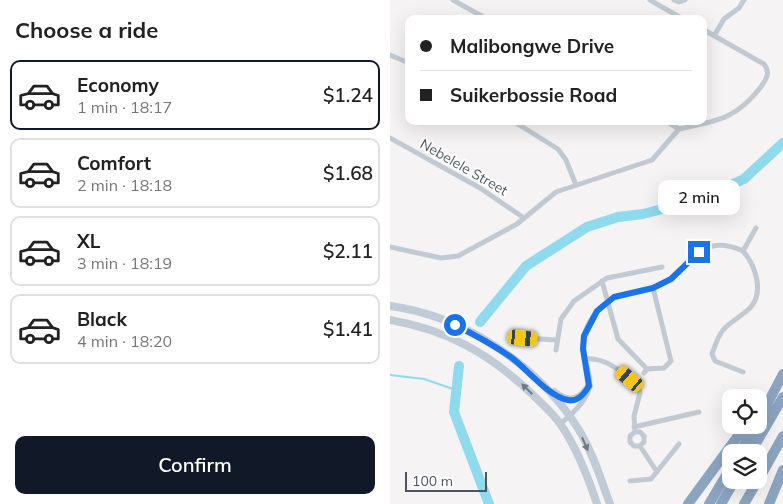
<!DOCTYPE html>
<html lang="en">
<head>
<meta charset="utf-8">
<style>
  body { margin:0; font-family:Mulish,sans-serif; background:#f6f6f6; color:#222; height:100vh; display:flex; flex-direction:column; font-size:19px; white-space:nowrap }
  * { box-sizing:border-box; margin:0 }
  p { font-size:16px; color:#767676 }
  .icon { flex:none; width:28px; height:28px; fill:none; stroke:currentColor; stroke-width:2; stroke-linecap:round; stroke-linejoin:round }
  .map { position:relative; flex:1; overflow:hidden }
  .side { display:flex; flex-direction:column; background:#fff; width:390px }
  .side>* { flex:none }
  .top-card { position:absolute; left:15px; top:15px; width:302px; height:110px; border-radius:10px; box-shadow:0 5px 20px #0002; display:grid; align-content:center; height:110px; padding:0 15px; background:#fff }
  .tools { position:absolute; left:332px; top:389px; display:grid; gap:10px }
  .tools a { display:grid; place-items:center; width:45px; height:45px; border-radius:10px; background:#fff; box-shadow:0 5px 20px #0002; font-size:25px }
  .scale { position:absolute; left:15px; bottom:12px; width:82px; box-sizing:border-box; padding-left:5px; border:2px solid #4a5661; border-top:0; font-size:14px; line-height:18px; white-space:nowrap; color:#4a5661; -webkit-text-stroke:4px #fff; paint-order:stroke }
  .end { position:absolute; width:22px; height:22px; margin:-11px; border:6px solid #1a73e8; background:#fff; box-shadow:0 0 0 2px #fff }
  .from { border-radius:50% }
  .bubble { position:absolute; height:35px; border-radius:10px; background:#fff; box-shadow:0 5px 20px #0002; font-size:16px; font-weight:600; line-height:35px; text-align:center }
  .car { position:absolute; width:15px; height:30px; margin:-15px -8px; border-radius:6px; box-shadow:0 0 4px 1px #0007; background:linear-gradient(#f5c518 24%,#345 0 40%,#f5c518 0 76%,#345 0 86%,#f5c518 0) }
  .top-card b { display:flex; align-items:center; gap:18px; height:48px; font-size:19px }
  .top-card b+b { border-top:1px solid #e0e0e0 }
  .top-card i { width:12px; height:12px; background:#222 }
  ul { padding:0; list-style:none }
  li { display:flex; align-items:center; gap:15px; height:70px; margin:0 10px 8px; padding:0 5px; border:2px solid #e0e0e0; border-radius:10px }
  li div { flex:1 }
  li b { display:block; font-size:19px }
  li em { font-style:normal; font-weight:600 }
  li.current { border-color:#111827 }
  li>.icon { width:45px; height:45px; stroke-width:1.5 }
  h2 { padding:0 15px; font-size:22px; line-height:60px }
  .primary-button { display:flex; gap:10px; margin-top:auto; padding:10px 15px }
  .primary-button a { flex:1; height:58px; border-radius:10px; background:#111827; color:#fff; font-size:20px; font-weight:600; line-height:58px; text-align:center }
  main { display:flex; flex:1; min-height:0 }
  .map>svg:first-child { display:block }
</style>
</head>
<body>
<main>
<section class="side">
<h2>Choose a ride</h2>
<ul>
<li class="current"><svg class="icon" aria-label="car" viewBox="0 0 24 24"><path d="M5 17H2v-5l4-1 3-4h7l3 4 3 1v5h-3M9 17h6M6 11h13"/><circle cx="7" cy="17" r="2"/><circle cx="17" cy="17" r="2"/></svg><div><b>Economy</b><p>1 min · 18:17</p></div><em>$1.24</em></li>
<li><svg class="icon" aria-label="car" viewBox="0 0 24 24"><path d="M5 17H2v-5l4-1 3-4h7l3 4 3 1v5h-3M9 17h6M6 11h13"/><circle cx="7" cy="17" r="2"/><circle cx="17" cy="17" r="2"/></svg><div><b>Comfort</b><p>2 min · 18:18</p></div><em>$1.68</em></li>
<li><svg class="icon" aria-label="car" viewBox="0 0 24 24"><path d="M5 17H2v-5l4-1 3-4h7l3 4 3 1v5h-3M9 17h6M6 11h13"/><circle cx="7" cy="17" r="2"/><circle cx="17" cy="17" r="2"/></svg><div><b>XL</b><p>3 min · 18:19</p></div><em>$2.11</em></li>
<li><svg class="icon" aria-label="car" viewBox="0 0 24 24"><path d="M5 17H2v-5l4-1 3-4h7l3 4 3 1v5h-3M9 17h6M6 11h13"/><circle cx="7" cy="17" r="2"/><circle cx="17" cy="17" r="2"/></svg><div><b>Black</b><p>4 min · 18:20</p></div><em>$1.41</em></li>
</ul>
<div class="primary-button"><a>Confirm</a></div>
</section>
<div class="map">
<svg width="393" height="504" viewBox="0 0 393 504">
  <rect width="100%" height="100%" fill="#f5f3f3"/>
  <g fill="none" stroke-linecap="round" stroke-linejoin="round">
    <path stroke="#90daee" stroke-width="2" d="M0,375l34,4 32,11"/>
    <path stroke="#90daee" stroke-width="10" d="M90,322l46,-56 61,-39 31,-10 25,-3 54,-14 47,-21 39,-36
      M69,366l-5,46 35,92"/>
    <path stroke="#c1cad2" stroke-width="5" d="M63,0l34,19
      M260,0l33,19
      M284,0l5,2 6,-2
      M324,36l10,-17 15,-11 5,-8
      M0,55l19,8
      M123,121l45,28 8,11 10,25
      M276,121l13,8
      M289,129c38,-8 57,-10 81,-41 6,-8 11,-15 4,-24l-60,-34
      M0,138l90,50 44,30
      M0,247l51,11 17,-2 59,-32 39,-32 96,-32 27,-31
      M353,251c12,14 22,41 7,57 -8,8 -19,13 -27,22 -5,6 -8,16 -11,24l3,7 28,11
      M353,251l13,-23
      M212,281l16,58 29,30 -3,4
      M133,338l34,2
      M166,350l5,-31 13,-18 33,-23 55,-11
      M194,359c22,-3 41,14 55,30l1,4 -6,23 1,16
      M257,369l17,-1 7,-7 -18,-73
      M170,424c10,-8 23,-20 28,-32 8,-22 -17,-43 4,-74 19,-30 43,-21 70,-34 20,-9 28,-33 51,-38 10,-2 21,1 30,5
      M244,427l65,-15
      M250,446l4,-4v-6l-4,-4h-5l-5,4v6l4,4h6l17,26
      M240,481l21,-2 28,-35"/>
    <path stroke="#c1cbd6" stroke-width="8" d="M0,306c75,10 149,60 189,124 14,23 22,50 31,74
      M0,320c58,10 100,34 142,74 10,10 21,19 29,31 16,23 27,52 36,79
      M164,392c14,12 26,9 35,-6"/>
    <path stroke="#8ba5c1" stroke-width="10" d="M369,420l24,-46
      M350,452l16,-27
      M361,452l32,-55
      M369,479l24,-43
      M298,504l58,-79
      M319,504l22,-37
      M331,504l14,-24
      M354,504l14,-24
      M379,504l14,-34"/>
  </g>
  <defs><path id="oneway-solid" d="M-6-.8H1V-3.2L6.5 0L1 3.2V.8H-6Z" transform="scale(1.25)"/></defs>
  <g fill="#6e7984">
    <use href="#oneway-solid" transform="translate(137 389) rotate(-136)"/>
    <use href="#oneway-solid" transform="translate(195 444) rotate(66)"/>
  </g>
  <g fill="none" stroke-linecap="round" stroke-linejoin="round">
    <path stroke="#1a73e8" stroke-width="6" d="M65,325c20,10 39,20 57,33 15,11 37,39 56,42 10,2 16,-6 21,-14l-6,-37 1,-13 13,-25 17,-14 39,-9 18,-9 28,-27"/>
  </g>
  <g text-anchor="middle" stroke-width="4" stroke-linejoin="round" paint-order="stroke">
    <g font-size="14" fill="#4a5661" stroke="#fff">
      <text transform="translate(74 167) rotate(30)" y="5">Nebelele Street</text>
    </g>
  </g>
</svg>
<div class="tools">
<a><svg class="icon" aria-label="locate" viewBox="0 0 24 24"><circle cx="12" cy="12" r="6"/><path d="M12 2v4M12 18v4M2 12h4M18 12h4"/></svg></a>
<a><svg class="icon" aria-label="layers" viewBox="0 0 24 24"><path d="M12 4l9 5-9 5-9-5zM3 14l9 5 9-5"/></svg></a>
</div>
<div class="scale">100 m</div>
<i class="end from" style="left:65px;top:325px"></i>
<i class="end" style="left:309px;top:252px"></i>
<div class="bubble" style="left:268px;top:180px;width:82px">2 min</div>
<i class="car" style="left:133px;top:338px;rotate:96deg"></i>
<i class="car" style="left:240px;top:379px;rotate:310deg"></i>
<div class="top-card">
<b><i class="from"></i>Malibongwe Drive</b>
<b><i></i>Suikerbossie Road</b>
</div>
</div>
</main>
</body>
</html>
